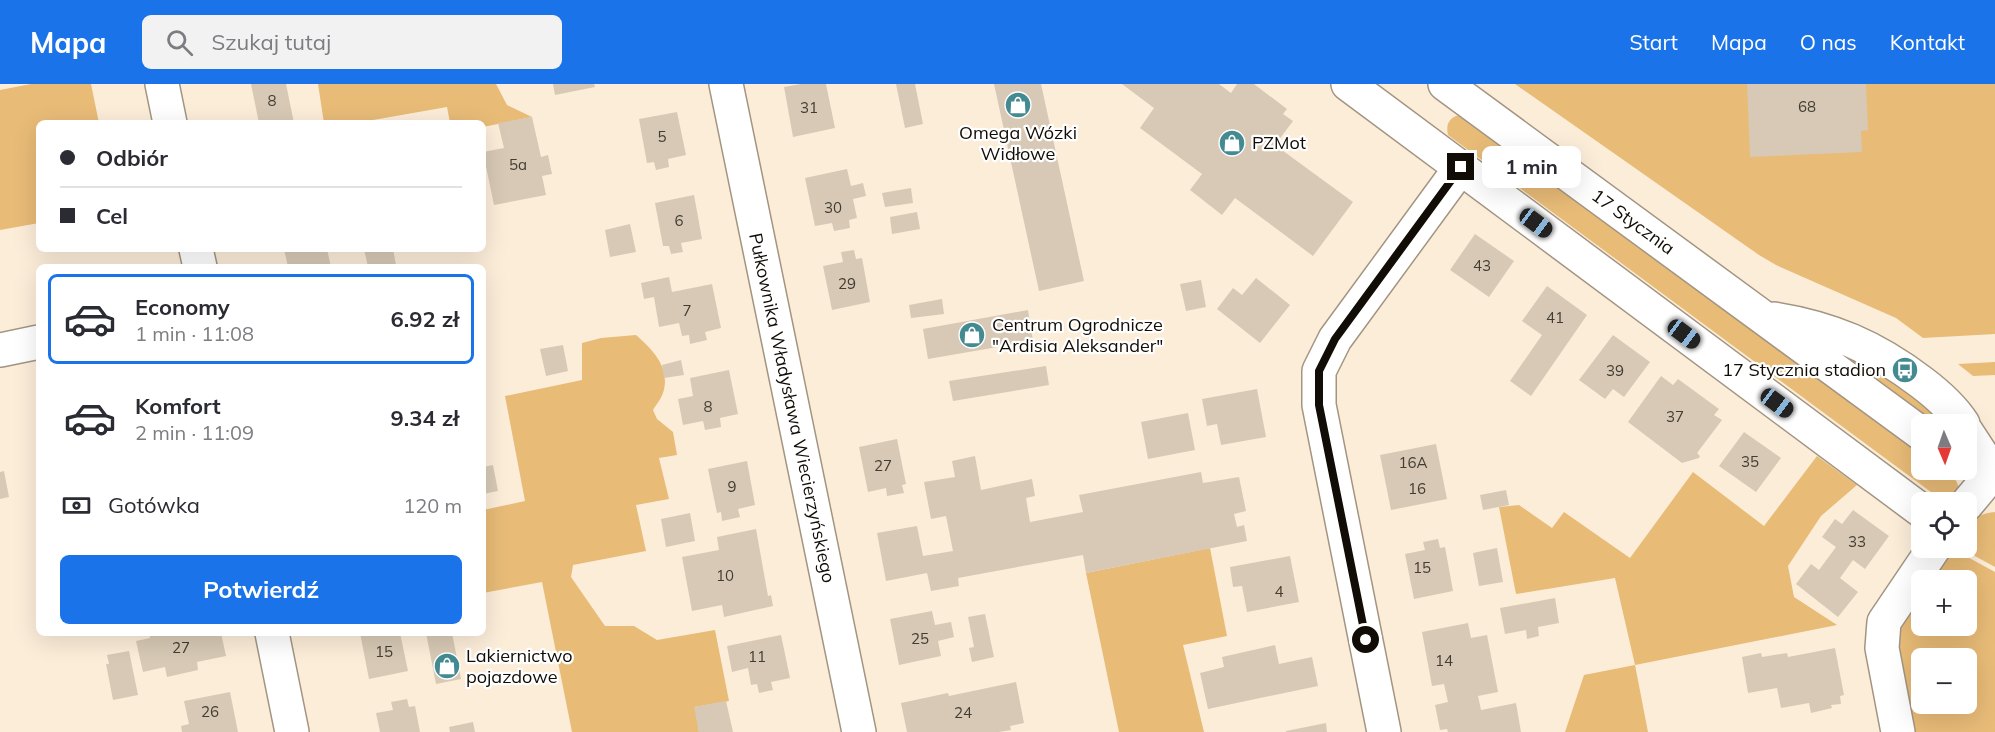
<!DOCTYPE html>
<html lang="pl">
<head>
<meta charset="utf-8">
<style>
  body { margin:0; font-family:Mulish,sans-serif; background:#f2f2f3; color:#2b2b33; height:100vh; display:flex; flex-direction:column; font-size:22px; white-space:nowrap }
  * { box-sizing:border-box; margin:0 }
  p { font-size:20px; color:#7c7c81 }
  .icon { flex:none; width:33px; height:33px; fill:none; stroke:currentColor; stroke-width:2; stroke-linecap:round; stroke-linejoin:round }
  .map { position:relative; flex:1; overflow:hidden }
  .details { position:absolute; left:36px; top:180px; width:450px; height:372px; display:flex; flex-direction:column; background:#fff; border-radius:9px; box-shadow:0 6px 24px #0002 }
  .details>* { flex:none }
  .guide { position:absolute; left:36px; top:36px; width:450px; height:132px; border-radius:9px; box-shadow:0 6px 24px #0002; display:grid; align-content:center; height:132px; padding:0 24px; background:#fff }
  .needle { width:39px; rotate:178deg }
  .controls { position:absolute; left:1911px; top:330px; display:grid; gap:12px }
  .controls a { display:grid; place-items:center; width:66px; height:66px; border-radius:9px; background:#fff; box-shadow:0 6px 24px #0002; font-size:30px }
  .end { position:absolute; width:27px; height:27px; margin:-14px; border:8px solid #110d06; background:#fff; box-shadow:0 0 0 3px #fff }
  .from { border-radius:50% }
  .bubble { position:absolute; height:42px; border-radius:9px; background:#fff; box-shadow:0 6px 24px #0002; font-size:20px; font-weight:700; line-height:42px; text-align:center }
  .car { position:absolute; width:18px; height:36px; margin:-18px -9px; border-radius:8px; box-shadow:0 0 4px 2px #0007; background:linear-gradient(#222 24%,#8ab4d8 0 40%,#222 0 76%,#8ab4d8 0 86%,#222 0) }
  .guide b { display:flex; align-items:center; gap:21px; height:57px; font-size:22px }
  .guide b+b { border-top:2px solid #e1e1e2 }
  .guide i { width:15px; height:15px; background:#2b2b33 }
  ul { padding:10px 0 0; list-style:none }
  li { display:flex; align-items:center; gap:18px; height:90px; margin:0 12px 9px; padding:0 12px; border:3px solid transparent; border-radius:9px }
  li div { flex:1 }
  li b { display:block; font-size:22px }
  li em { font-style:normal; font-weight:700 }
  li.selected { border-color:#1a73e8 }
  li>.icon { width:54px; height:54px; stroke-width:1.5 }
  .pay { display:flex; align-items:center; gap:15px; height:66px; padding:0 24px; font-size:22px }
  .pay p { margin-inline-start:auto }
  .button { display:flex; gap:12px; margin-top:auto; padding:12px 24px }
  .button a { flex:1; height:69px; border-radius:9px; background:#1a73e8; color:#fff; font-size:24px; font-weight:700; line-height:69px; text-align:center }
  header { display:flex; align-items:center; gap:36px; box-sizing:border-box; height:84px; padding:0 30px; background:#1a73e8; color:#fff }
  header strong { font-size:28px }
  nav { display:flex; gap:33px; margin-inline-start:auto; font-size:21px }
  .search { width:420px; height:54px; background:#f2f2f3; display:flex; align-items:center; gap:15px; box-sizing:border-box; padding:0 21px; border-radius:9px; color:#7c7c81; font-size:22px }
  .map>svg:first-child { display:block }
</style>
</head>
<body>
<header>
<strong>Mapa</strong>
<div class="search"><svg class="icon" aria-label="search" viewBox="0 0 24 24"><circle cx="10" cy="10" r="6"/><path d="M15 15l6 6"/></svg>Szukaj tutaj</div>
<nav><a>Start</a><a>Mapa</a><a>O nas</a><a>Kontakt</a></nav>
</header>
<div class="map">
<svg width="1995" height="648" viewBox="0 0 1995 648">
  <rect width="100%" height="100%" fill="#fcedd9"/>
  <path fill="#e8bb77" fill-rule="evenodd" d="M31,0h60l8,39h-60v100l-39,7v-140z
    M318,0h178l11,21 25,12 -49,10v-4h-33l-3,-16 -91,16h-32z
    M1515,0h480v250l-72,4 -27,-20 -120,-53 -17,-10z
    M1464,30l457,340 1,16c16,0 32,-1 37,18l-8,12 -8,1 -495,-366c-3,-13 3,-19 16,-21z
    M636,251c17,15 35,33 27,58 -2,6 -7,12 -10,17l4,9 16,13 4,23 -18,3 10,41 -33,6 10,46 -73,14 -2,12 34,49h29l23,14 58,-10 14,71 -34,6 4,25h-127l-30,-150 -59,11v-83l42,-9 -20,-105 77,-16v-37l19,-5z
    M1852,267l100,73h-14l-89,-65v-6z
    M1995,278v13l-22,1 -15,-12z
    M1817,372l40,29 -36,31 -33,50 6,31 43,28 -202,40 13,67h-83l19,-57 51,-10 -20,-87 -99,16 -17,-87 20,-2 33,23 12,-16 66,46 63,-86 71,54z
    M1995,428v55l-35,-19h6c0,-22 5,-34 29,-36z
    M1210,464l17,88 -44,9 21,87h-85l-33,-159z
    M1934,464h17l44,24v160h-97l-14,-110zM1922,496h44v46h-44zM1922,574h44v46h-44z"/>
  <path fill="#d7c9b5" d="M251,0h35l8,39h-17l-1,-2 -17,2z
    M553,0h41l1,3 -40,8z
    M801,0h25l9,44 -42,9 -9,-50z
    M896,0h19l8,40 -18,4z
    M994,0h47l43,197 -45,10z
    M1122,0h97l12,9 6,-9h17l33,25 -4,5 10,7 -18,24 78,57 -40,54 -78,-58 -13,17 -32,-25 12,-16 -62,-46 14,-20z
    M1747,0h119l2,46 -7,1 1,21 -112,5z
    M677,28l9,43 -18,4 1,8 -13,3 -2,-8 -7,1 -8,-44z
    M532,33l9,40 7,-2 4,19 -10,2 4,19 -52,10 -11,-53 21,-4 -6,-25z
    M847,85l4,17 12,-3 3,13 -13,3 4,19 -8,2 1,8 -16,3 -2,-8 -17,3 -10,-48z
    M911,104l2,15 -28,4 -3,-14z
    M694,111l8,44 -21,4 2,9 -12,2 -2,-8h-6l-8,-43z
    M917,128l3,17 -28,5 -2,-17z
    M630,140l6,28 -26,5 -5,-27z
    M1475,150l39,27 -25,36 -39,-27z
    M284,165h43l4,18h-43z
    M364,165h29l3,16 -28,2z
    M854,166l2,9 6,-1 8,44 -38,8 -9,-44 20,-4 -2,-10z
    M669,193l3,15 40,-8 9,44 -16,4 2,8 -17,4 -1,-9 -7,1 -3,-13 -20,4 -5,-30 -10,2 -3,-16z
    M1256,194l34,27 -30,38 -43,-34 16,-21 9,7z
    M1201,196l5,27 -20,4 -6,-27z
    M1547,202l40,29 -56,81 -21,-15 32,-46 -20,-14z
    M942,215l2,15 -33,4 -2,-13z
    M1028,226l5,31 -105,18 -5,-30z
    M1613,251l37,27 -26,35 -11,-8 -8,10 -26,-19z
    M563,261l5,26 -22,5 -6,-27z
    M681,276l3,15 -20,3 -2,-13z
    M1046,282l3,19 -96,16 -4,-20z
    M729,286l9,44 -18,4 1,9 -16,3 -2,-9 -20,4 -5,-26 15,-3 -3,-18z
    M1661,292l12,9 5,-6 41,30 -5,6 8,5 -25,33 3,3 -1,2 -17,5 -54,-41z
    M1257,305l9,48 -45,8 -4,-21 -10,2 -5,-27z
    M1188,329l7,37 -47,9 -7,-37z
    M1744,348l37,26 -25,34 -37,-26z
    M897,355l9,45 -4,1 2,8 -17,3 -1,-8 -18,4 -9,-45z
    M1436,360l11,55 -56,11 -11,-55z
    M975,372l6,34 51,-11 3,17 -9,2 4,24 53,-10 -4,-17 122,-23 2,11 36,-6 7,34 -12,3 3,13 7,-2 3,16 -161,32 -3,-18 -125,23 1,8 -28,5 -4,-18 -41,8 -9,-48 40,-7 6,30 30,-5 -7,-35 -15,3 -7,-37 31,-5 -3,-16z
    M747,377l8,44 -17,4 2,8 -18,4 -1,-9 -4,1 -9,-44z
    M493,381l5,26 -15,3v-27z
    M4,387l5,26 -9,2v-27z
    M1506,406l3,15 -26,5 -3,-15z
    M1853,426l36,26 -24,33 -12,-9 -13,18 18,14 -20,25 -42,-33 15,-20 8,6 17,-23 -14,-10 13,-18 7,5z
    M690,429l5,28 -29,6 -5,-28z
    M756,445l12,67 3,-1 2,11 -49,11 -2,-12 -30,6 -10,-54 37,-7 -2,-13z
    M1438,455l2,9 5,-1 8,44 -39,8 -9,-45 20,-4 -2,-8z
    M1497,464l6,34 -24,4 -6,-33z
    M1290,472l9,46 -52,10 -5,-26 -9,1 -3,-20z
    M1555,514l4,25 -21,4 1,9 -12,3 -1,-9 -21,4 -5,-26z
    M932,527l3,14 16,-3 3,15 -16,4 3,15 -42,9 -9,-46z
    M985,530l9,43 -22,5 -3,-14 5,-1 -6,-30z
    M1468,539l3,15 16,-3 11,57 -20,4 3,14 35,-7 5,29h-73l-1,-3 -7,1 -5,-25 13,-3 -4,-18 -12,2 -10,-54z
    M149,549h72l5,23 -29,6 1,8 -31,7 -2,-10 -22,5 -7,-31 14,-3z
    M360,549h40l8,38 -39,8z
    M426,549h26l9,46 -25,5z
    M781,551l9,43 -19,4 2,8 -14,3 -2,-9 -6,1 -3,-17 -16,4 -5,-26z
    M1275,561l4,19 33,-7 6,29 -110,23 -8,-36 24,-6 -2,-10z
    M1835,564l9,47 -4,1 1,8 -10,1 1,3 -21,5 -2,-10 -28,5 -4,-20 -29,5 -6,-36 19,-4 1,4 25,-4 1,4z
    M129,567l9,44 -25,5 -7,-36h3l-2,-9z
    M1016,598l8,41 -14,3 1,4 -12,2h-92l-6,-29 47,-10 1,3z
    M230,608l8,40h-56l-1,-6 8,-2 -5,-23z
    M407,615l2,8 6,-1 5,26h-40l-4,-19 17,-3 -2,-8z
    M726,617l7,31h-34l-5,-25z
    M473,638l2,10h-25l-1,-5z
    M1326,639l1,9h-41v-1z"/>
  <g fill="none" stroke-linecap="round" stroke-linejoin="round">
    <defs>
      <path id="minor" d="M162,0l8,39
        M726,0l133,648
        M1348,0l574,427
        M1445,0l477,350
        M196,165l4,18
        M1774,235c57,9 101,28 147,63 16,12 31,25 42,42
        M0,266l39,-8
        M1966,347l15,23 5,27
        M1966,421l20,-24
        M272,549l20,99
        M1384,648l-65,-327v-34l16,-32 126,-172
        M1898,648l-16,-84 2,-26 50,-74"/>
    </defs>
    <use href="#minor" stroke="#a29582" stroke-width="36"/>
    <use href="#minor" stroke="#fff" stroke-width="33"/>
  </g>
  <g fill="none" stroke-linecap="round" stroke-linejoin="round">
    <path stroke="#110d06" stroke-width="8" d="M1366,556l-47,-235v-34l16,-32 126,-172"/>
  </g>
  <defs>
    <symbol id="shop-disc" viewBox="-11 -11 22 22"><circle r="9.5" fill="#438a91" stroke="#fff"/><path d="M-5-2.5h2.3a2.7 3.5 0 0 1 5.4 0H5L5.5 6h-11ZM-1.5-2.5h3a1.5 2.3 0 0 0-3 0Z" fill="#fff"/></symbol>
    <symbol id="bus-disc" viewBox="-11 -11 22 22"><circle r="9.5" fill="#438a91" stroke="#fff"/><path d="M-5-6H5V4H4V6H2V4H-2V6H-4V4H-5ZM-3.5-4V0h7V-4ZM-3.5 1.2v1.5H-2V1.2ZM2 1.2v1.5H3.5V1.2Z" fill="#fff"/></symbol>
  </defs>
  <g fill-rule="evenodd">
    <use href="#shop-disc" x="1003" y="6" width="30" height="30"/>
    <use href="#shop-disc" x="1217" y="44" width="30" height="30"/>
    <use href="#shop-disc" x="957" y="236" width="30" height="30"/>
    <use href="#bus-disc" x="1890" y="271" width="30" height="30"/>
    <use href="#shop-disc" x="432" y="567" width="30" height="30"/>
  </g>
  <g text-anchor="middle" stroke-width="4.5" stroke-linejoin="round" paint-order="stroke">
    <g font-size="15" fill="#423c32">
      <text x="272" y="22">8</text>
      <text x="1807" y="28">68</text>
      <text x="809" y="29">31</text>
      <text x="662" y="58">5</text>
      <text x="518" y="86">5a</text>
      <text x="833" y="129">30</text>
      <text x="679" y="142">6</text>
      <text x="1482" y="187">43</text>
      <text x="847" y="205">29</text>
      <text x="687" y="232">7</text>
      <text x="1555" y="239">41</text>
      <text x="1615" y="292">39</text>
      <text x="708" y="328">8</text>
      <text x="1675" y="338">37</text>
      <text x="1750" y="383">35</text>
      <text x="1413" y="384">16A</text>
      <text x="883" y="387">27</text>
      <text x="732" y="408">9</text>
      <text x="1417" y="410">16</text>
      <text x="1857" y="463">33</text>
      <text x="1422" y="489">15</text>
      <text x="725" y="497">10</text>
      <text x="1279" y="513">4</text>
      <text x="920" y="560">25</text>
      <text x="181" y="569">27</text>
      <text x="384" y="573">15</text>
      <text x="757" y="578">11</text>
      <text x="1444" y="582">14</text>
      <text x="210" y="633">26</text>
      <text x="963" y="634">24</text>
    </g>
    <g font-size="18" fill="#110d06" stroke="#fff" text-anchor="start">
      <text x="1018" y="55" text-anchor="middle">Omega Wózki<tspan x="1018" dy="21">Widłowe</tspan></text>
      <text x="1252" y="65">PZMot</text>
      <text x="992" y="247">Centrum Ogrodnicze<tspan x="992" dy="21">"Ardisia Aleksander"</tspan></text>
      <text x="1886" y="292" text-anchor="end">17 Stycznia stadion</text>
      <text x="466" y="578">Lakiernictwo<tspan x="466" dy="21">pojazdowe</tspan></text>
    </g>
    <g font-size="18" fill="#110d06" stroke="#fff">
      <text transform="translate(1633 138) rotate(36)" y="6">17 Stycznia</text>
      <text transform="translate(792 324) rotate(78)" y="6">Pułkownika Władysława Wiecierzyńskiego</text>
    </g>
  </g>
</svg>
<div class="controls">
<a><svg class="needle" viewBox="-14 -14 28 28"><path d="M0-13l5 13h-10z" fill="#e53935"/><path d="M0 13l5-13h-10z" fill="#7c7c81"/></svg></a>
<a><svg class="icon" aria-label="locate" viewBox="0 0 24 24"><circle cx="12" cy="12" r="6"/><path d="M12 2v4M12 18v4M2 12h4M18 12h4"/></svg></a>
<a>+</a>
<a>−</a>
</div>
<i class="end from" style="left:1366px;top:556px"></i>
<i class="end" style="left:1461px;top:83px"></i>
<div class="bubble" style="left:1482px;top:62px;width:99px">1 min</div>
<i class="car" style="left:1536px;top:139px;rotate:127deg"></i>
<i class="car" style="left:1684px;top:250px;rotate:127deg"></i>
<i class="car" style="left:1777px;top:319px;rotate:127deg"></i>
<div class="guide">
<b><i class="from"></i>Odbiór</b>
<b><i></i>Cel</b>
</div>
<section class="details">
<ul>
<li class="selected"><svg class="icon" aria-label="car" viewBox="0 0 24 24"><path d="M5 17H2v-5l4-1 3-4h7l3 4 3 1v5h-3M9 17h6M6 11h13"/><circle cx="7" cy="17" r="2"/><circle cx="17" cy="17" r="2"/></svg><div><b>Economy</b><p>1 min · 11:08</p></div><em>6.92 zł</em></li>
<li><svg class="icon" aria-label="car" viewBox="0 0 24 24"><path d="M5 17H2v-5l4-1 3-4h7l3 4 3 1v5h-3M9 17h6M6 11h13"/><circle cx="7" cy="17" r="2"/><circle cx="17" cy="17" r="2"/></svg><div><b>Komfort</b><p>2 min · 11:09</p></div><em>9.34 zł</em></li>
</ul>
<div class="pay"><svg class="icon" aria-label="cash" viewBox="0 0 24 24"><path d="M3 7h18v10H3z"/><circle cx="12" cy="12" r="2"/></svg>Gotówka<p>120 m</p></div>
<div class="button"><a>Potwierdź</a></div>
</section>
</div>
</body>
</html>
